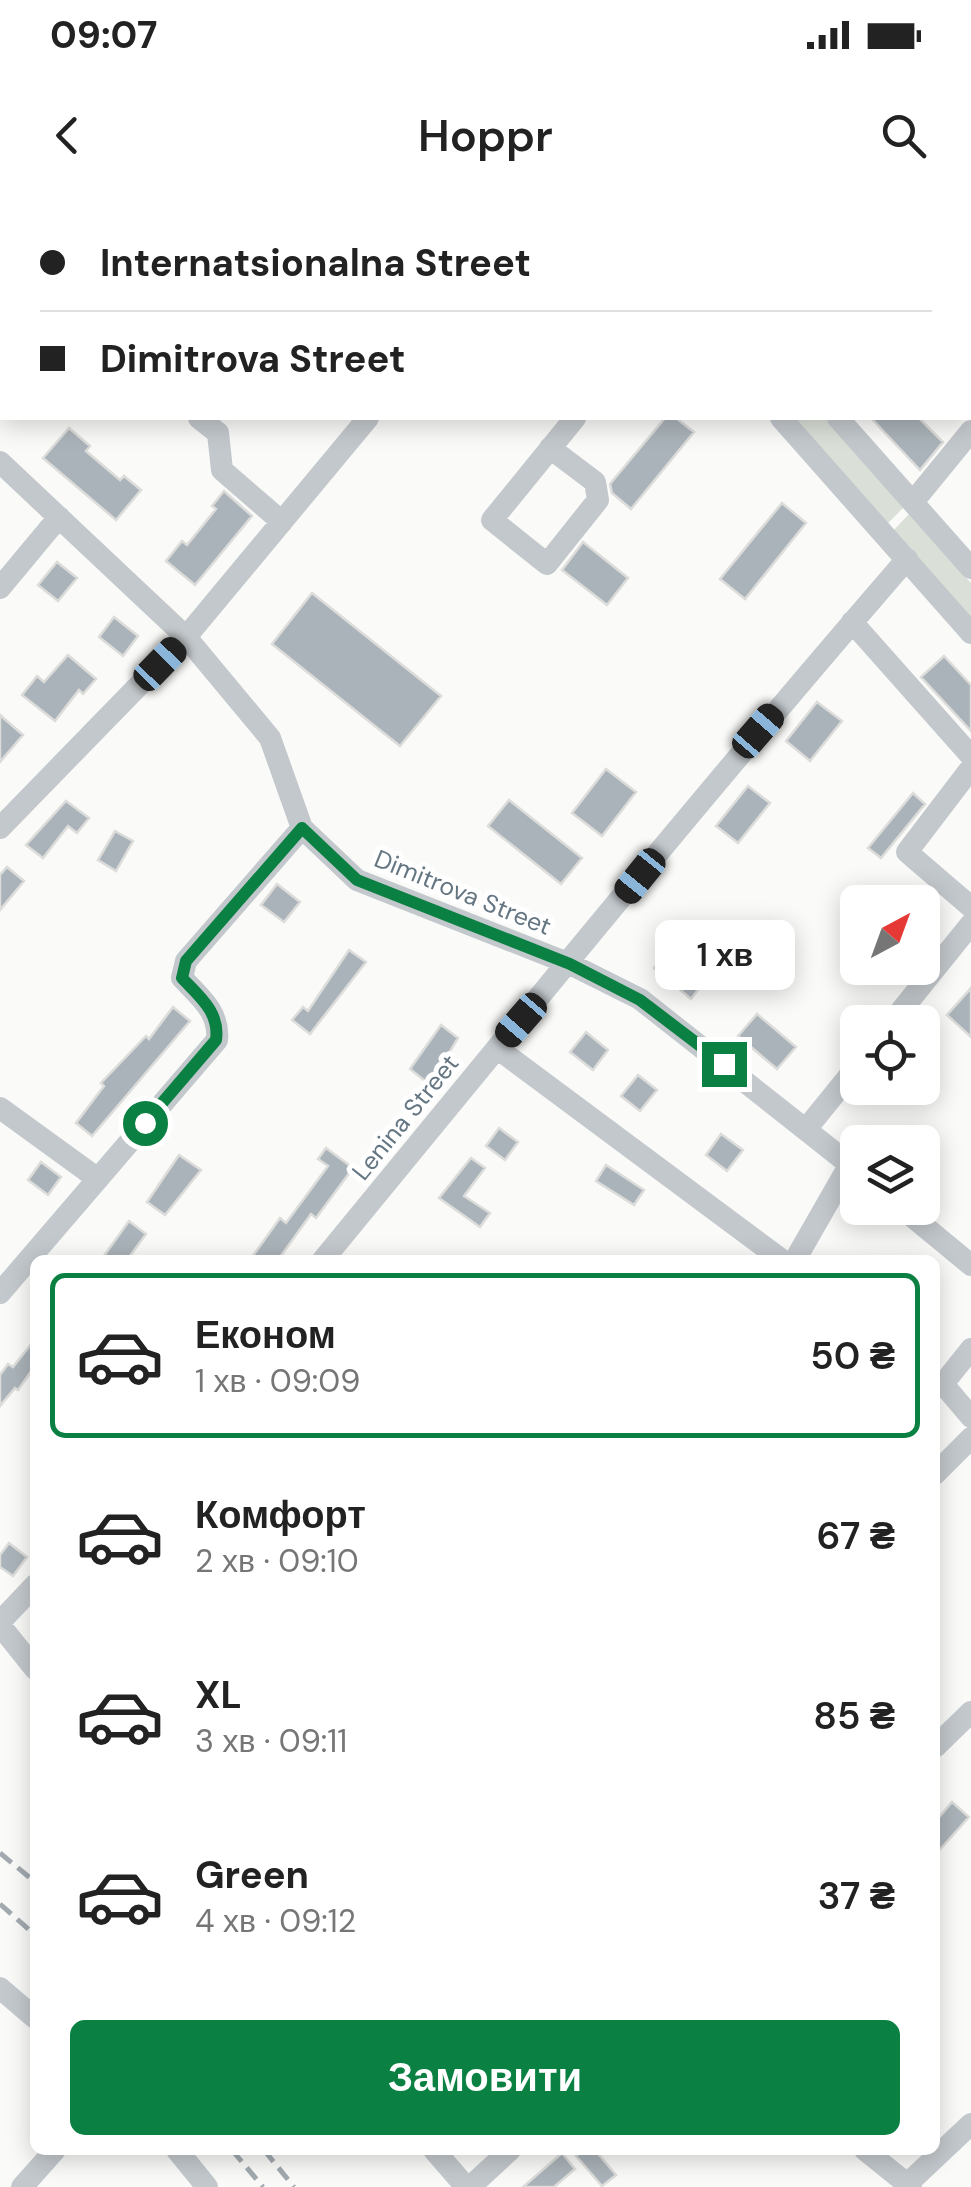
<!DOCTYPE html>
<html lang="uk">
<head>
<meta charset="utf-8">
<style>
  body { margin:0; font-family:"DM Sans",sans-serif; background:#f6f6f6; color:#222; height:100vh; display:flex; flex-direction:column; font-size:38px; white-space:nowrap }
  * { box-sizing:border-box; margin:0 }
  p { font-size:32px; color:#767676 }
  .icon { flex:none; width:55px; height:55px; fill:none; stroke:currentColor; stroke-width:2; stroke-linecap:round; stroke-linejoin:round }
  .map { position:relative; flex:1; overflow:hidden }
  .side { position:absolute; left:30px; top:1055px; width:910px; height:900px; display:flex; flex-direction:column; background:#fff; border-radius:15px; box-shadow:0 5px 25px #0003 }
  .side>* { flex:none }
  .top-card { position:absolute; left:0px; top:0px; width:972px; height:220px; box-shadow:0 5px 25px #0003; display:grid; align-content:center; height:220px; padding:0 40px; background:#fff }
  .needle { width:65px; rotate:41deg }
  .buttons { position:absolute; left:840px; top:685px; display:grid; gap:20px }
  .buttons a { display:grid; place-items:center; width:100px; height:100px; border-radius:15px; background:#fff; box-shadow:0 5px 25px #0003; font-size:50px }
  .end { position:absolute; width:45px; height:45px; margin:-22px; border:12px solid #0b8043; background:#fff; box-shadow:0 0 0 5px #fff }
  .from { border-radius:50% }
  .bubble { position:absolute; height:70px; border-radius:15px; background:#fff; box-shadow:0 5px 25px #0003; font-size:32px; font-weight:600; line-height:70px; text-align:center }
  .car { position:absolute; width:30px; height:60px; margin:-30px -15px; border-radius:12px; box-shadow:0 0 8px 2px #0007; background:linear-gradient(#222 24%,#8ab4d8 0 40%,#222 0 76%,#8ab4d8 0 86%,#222 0) }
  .top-card b { display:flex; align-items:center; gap:35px; height:95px; font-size:38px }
  .top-card b+b { border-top:2px solid #e0e0e0 }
  .top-card i { width:25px; height:25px; background:#222 }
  ul { padding:18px 0 0; list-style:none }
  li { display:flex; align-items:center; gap:30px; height:165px; margin:0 20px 15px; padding:0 20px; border:5px solid transparent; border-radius:15px }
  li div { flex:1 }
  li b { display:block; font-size:38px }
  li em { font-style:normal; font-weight:600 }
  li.on { border-color:#0b8043 }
  li>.icon { width:90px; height:90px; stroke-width:1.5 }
  .action { display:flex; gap:20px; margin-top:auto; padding:20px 40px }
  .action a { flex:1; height:115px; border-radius:15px; background:#0b8043; color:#fff; font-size:40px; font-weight:600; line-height:115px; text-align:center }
  .status { display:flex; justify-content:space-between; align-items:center; height:70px; padding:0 50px; background:#fff; direction:ltr }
  .status svg { height:28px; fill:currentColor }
  header { display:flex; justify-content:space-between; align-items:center; height:130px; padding:0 40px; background:#fff; font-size:45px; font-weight:600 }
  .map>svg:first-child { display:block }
</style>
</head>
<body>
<div class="status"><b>09:07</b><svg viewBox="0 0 49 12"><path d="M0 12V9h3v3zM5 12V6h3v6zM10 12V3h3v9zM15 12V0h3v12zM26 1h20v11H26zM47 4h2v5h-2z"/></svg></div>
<header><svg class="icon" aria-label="back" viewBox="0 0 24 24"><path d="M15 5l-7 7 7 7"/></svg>Hoppr<svg class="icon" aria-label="search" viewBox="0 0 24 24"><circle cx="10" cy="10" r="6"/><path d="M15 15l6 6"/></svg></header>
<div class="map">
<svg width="971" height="1987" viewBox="0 0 971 1987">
  <rect width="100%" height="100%" fill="#fafaf8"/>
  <path fill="#dadfd7" d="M795,218h30l79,89 -16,16z
    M910,313l61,70v37l-78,-89z"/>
  <path fill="#aab3b9" stroke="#dcdcda" stroke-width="2.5" d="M665,218h11l18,14 -63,77 -19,-16 -2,-9z
    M871,218h48l24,24 -23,28z
    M69,228l21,18 -4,5 34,29 4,-4 17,14 -25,30 -73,-62z
    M224,291l28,25 -57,69 -29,-24 16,-20 5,4 29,-36 -4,-3z
    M782,303l24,20 -61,76 -25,-20z
    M583,342l45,36 -21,27 -45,-35z
    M57,362l20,16 -19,23 -20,-16z
    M312,393l129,103 -41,50 -128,-102z
    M114,417l24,19 -15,20 -24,-19z
    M68,455l28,24 -13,15 -4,-4 -24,31 -33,-26 15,-19 7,6z
    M944,456l27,29v46l-50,-54z
    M817,502l25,19 -32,40 -24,-20z
    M0,515l23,20 -23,27z
    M606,569l30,23 -34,44 -30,-23z
    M748,586l22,17 -32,40 -22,-17z
    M913,593l12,11 -44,54 -13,-10z
    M509,600l73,58 -21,26 -73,-58z
    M66,601l23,17 -12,15 -9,-7 -25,32 -17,-13z
    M115,631l18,10 -17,30 -18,-11z
    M7,667l17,14 -24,29v-35z
    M277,684l23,18 -16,20 -23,-17z
    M672,746l37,29 -18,24 -37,-31z
    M349,750l17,12 -56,72 -18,-14 11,-13 5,4z
    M971,788v49l-24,-22z
    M173,807l17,14 -98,115 -16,-13 28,-37 -3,-3 45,-47 3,3z
    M757,814l39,33 -19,22 -39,-33z
    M441,825l17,13 -28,47 -20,-16z
    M586,832l22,18 -15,20 -23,-18z
    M638,875l19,15 -17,21 -19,-15z
    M499,928l19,14 -13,18 -19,-14z
    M721,934l22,16 -16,21 -21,-16z
    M326,948l27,20 -37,50 -5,-4 -33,46h-28l30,-42 6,5 42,-57 -10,-7z
    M179,955l22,15 -36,45 -18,-13z
    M471,958l14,10 -21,28 26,17 -10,14 -41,-29z
    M41,962l20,15 -13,18 -20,-15z
    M606,965l38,25 -10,15 -38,-24z
    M129,1021l17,13 -19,26h-26z
    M35,1139v27l-17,24 -3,-2 -15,18v-31l8,-11 5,3z
    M9,1343l18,14 -14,19 -13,-9v-12z
    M952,1602l17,15 -34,38v-33z
    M584,1950h11l21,25 -14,11 -26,-30z
    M562,1953l13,16 -21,18h-31z"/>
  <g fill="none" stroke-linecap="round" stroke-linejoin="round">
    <path stroke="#c3c8cc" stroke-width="22" d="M277,0l3,2
      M454,0l2,2
      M590,0l2,2
      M652,0l2,2
      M66,2l2,-2
      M551,2l3,-2
      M0,73l2,-4
      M199,218l19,15 4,37 60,52
      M781,218l190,215
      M838,218l133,150
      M550,248l45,34 3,18 -51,64 -55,-44 83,-102
      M0,262l186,175 84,101 32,90 55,52 213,84 70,35 218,172
      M913,302l58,-71
      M0,388l59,-71
      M852,422l119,134
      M971,568l-64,84 64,55
      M0,628l186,-191 182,-219
      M892,822l79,-98
      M497,848l285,212
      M0,908l98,71
      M807,928l51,-63
      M902,1008l69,57
      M323,1060c193,-235 385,-471 584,-701
      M795,1060l55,-96
      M0,1093l217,-253c3,-28 -18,-44 -35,-62l4,-17 116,-133
      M971,1149l-28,35 28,33
      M935,1274l36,-36
      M0,1422l35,-37
      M0,1425l35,44
      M935,1547l36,-35
      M0,1788l35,30
      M177,1950l30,37
      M434,1950l32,37
      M865,1950l46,37
      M22,1987l33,-37
      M470,1987l40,-37
      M904,1987l67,-63"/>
    <path stroke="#a2aab0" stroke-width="5" stroke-dasharray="15 8" stroke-linecap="butt" d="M0,1653l35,29
      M0,1704l35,31
      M232,1950l31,37
      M264,1950l30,37"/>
  </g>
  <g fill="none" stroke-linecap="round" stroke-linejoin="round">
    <path stroke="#0b8043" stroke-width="12" d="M145,923l71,-83c4,-28 -17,-44 -34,-62l4,-17 116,-133 55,52 213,84 70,36 84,64"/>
  </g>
  <g text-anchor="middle" stroke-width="10" stroke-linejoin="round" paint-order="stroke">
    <g font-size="25" fill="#657683" stroke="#fff">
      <text transform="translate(463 692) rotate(22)" y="9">Dimitrova Street</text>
      <text transform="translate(405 917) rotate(-51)" y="9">Lenina Street</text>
    </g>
  </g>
</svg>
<div class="buttons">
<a><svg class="needle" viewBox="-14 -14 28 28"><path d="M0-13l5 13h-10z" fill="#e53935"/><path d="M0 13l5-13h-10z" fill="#767676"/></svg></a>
<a><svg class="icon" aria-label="locate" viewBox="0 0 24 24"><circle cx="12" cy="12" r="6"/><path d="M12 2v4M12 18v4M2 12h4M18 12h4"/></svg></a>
<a><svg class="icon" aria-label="layers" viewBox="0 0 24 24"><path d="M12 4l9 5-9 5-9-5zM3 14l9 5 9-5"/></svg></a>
</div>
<i class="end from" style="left:145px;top:923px"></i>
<i class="end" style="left:724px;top:864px"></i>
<div class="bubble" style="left:655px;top:720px;width:140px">1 хв</div>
<i class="car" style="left:160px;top:464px;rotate:44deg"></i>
<i class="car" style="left:758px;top:531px;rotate:41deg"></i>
<i class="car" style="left:640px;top:676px;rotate:219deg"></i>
<i class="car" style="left:521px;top:820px;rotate:221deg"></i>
<div class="top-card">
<b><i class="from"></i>Internatsionalna Street</b>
<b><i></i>Dimitrova Street</b>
</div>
<section class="side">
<ul>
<li class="on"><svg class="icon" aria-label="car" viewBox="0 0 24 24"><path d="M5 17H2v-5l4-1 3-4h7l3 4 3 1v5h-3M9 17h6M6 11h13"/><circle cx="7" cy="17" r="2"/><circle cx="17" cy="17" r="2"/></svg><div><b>Економ</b><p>1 хв · 09:09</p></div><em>50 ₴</em></li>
<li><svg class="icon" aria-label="car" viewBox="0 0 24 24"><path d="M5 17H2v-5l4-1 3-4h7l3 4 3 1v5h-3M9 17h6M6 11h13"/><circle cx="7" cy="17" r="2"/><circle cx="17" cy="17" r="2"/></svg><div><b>Комфорт</b><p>2 хв · 09:10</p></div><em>67 ₴</em></li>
<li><svg class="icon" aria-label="car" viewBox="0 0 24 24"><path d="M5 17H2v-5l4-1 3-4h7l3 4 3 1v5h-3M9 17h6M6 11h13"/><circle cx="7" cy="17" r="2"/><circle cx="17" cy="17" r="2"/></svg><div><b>XL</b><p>3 хв · 09:11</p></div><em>85 ₴</em></li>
<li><svg class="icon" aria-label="car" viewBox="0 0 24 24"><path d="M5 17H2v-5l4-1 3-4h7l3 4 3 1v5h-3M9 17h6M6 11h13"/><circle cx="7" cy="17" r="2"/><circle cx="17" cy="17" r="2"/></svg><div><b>Green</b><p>4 хв · 09:12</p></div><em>37 ₴</em></li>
</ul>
<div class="action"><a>Замовити</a></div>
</section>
</div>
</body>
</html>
